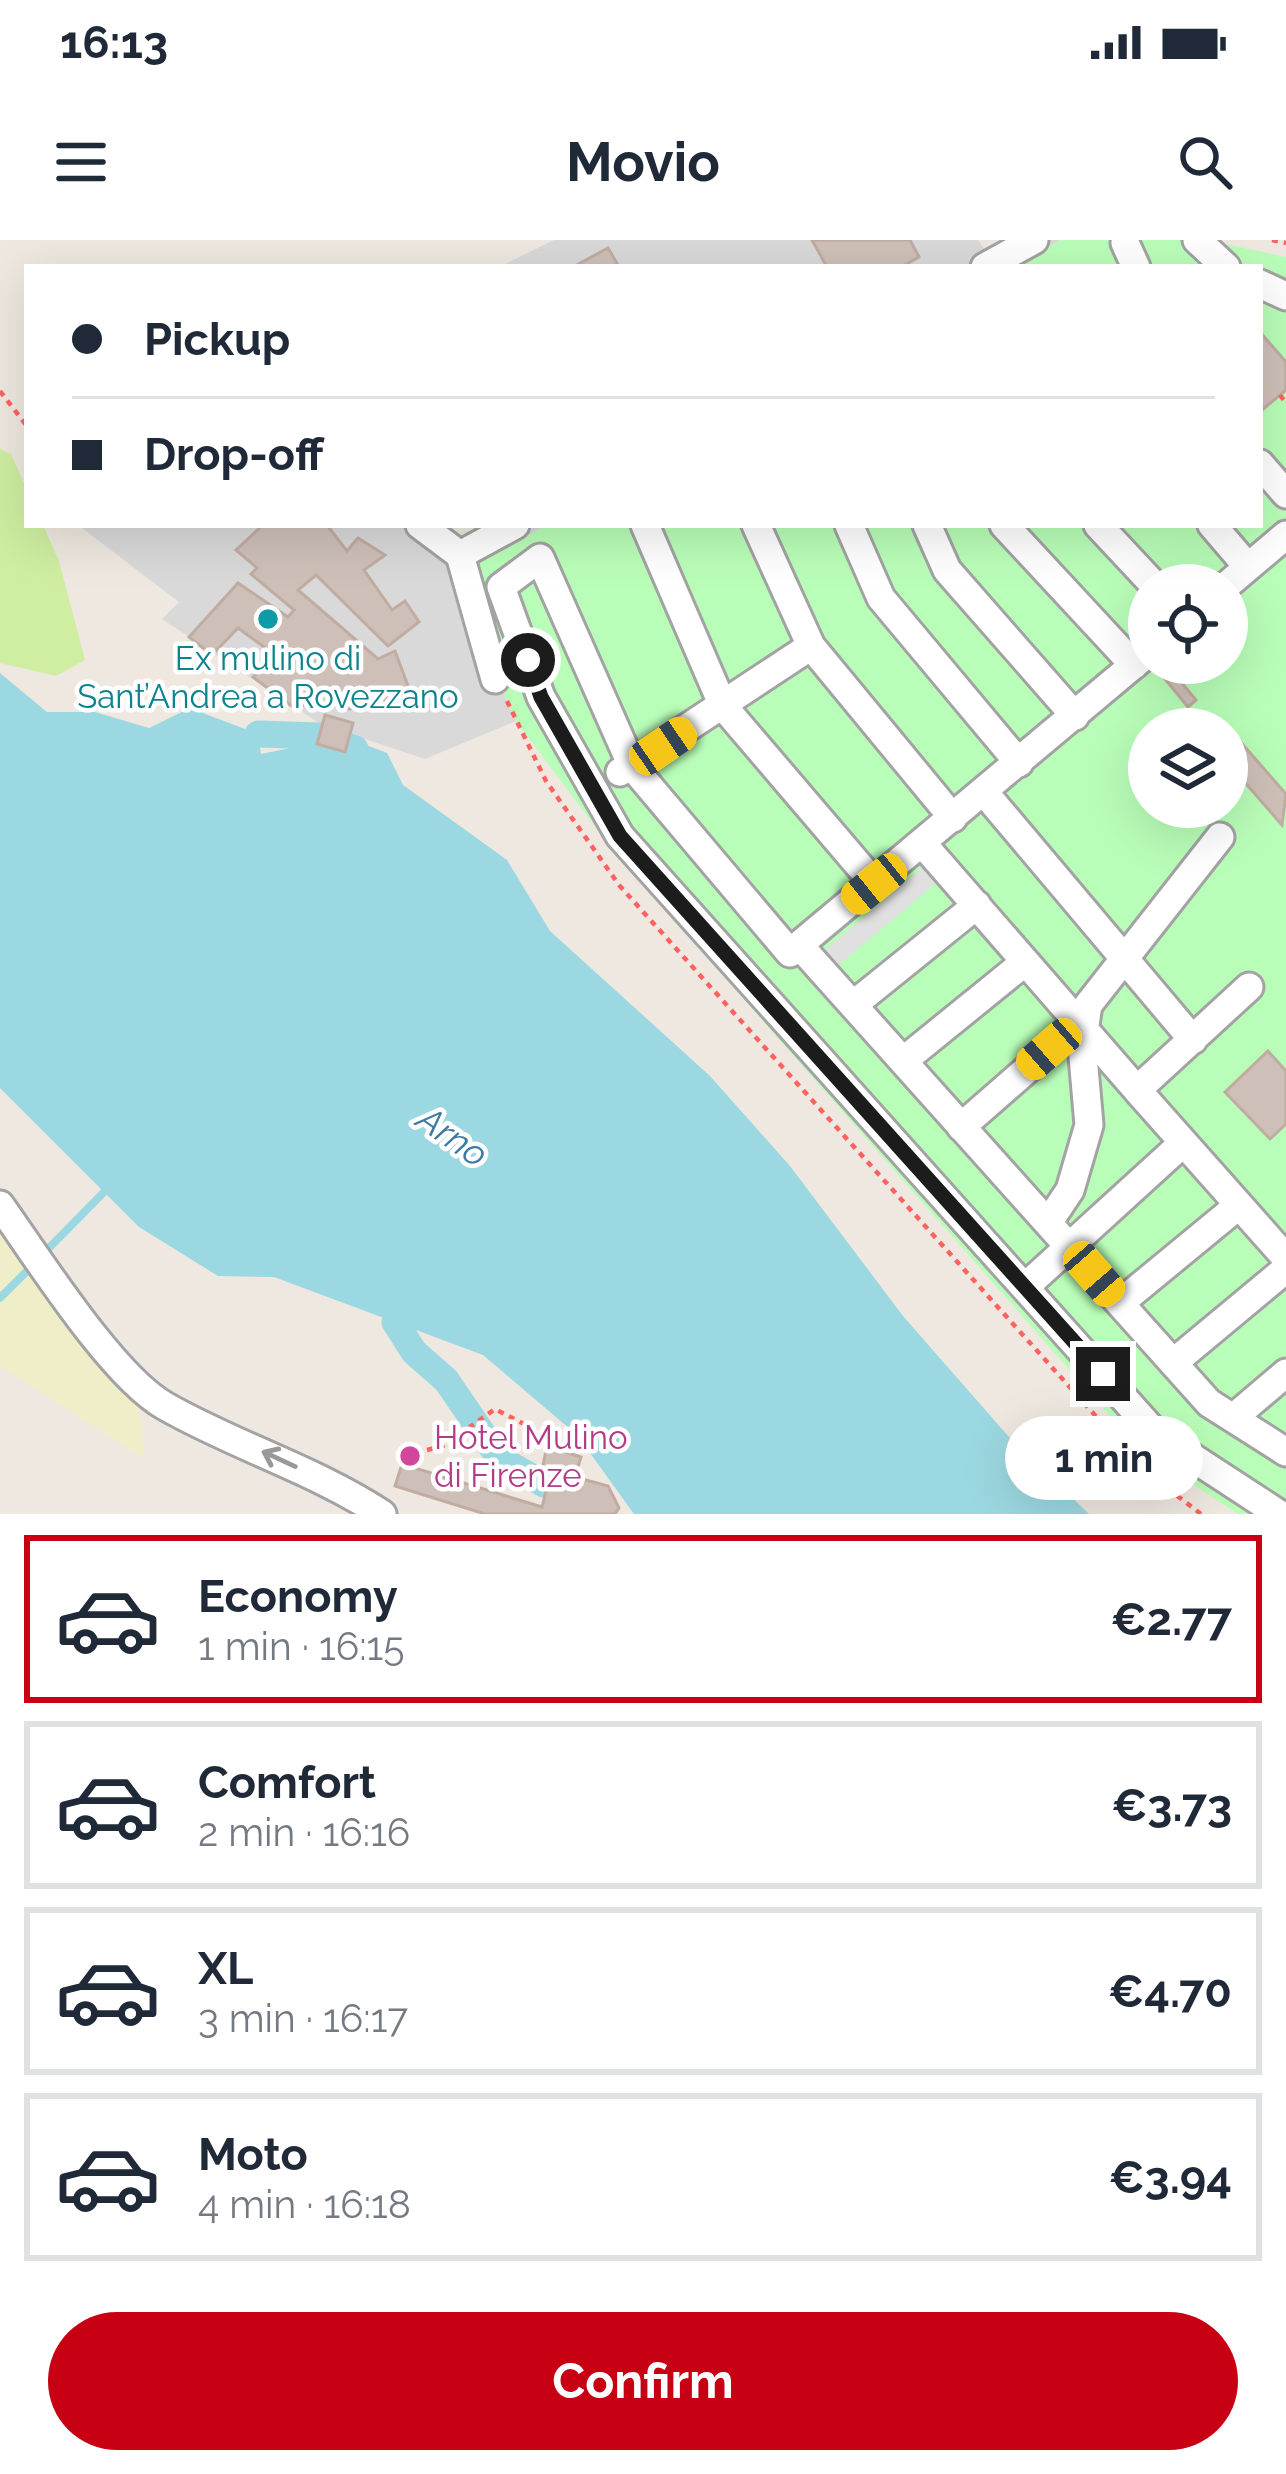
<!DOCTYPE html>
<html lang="en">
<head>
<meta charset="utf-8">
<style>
  body { margin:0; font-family:Raleway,sans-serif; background:#f6f6f7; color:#1f2937; height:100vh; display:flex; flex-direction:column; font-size:45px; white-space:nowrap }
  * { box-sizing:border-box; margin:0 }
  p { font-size:39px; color:#747a83 }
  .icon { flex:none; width:66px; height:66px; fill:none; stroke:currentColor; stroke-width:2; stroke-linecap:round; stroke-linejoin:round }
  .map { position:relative; height:1274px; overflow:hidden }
  .panel { display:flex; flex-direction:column; background:#fff; flex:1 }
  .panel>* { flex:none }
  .guide { position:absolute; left:24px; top:24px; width:1239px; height:264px; border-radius:0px; box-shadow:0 12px 48px #0002; display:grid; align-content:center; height:264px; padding:0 48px; background:#fff }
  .fabs { position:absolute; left:1128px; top:324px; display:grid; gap:24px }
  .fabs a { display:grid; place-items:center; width:120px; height:120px; border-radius:50%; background:#fff; box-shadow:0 12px 48px #0002; font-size:60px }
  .end { position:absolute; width:54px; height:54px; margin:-27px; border:15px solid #1c1c1c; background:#fff; box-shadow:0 0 0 6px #fff }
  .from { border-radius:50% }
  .bubble { position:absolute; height:84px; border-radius:42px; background:#fff; box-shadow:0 12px 48px #0002; font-size:39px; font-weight:700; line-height:84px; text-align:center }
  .car { position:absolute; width:36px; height:72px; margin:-36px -18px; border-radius:15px; box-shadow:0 0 9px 3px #0007; background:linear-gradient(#f5c518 24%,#345 0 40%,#f5c518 0 76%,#345 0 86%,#f5c518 0) }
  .guide b { display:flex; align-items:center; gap:42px; height:114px; font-size:45px }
  .guide b+b { border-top:3px solid #e0e1e3 }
  .guide i { width:30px; height:30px; background:#1f2937 }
  ul { padding:21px 0 0; list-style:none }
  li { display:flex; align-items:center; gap:36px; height:168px; margin:0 24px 18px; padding:0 24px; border:6px solid #e0e1e3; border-radius:0px }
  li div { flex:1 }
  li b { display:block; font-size:45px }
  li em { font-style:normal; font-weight:700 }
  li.active { border-color:#c80014 }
  li>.icon { width:108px; height:108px; stroke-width:1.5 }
  .primary-button { display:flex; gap:24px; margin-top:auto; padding:24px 48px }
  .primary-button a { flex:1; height:138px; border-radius:72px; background:#c80014; color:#fff; font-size:48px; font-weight:700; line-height:138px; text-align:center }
  .status { display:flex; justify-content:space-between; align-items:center; height:84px; padding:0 60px; background:#fff; direction:ltr }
  .status svg { height:33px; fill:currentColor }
  header { display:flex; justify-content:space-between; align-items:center; height:156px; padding:0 48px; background:#fff; font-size:54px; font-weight:700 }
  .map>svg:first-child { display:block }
</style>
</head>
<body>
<div class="status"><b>16:13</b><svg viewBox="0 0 49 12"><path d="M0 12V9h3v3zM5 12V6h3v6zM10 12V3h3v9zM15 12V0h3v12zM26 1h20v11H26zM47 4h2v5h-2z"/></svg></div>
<header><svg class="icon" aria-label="menu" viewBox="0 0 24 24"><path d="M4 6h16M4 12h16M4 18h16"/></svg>Movio<svg class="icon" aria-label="search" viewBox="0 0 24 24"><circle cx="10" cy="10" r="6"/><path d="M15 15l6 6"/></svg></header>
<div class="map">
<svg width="1286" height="1274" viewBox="0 0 1286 1274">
  <rect width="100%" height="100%" fill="#eee8e0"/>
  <path fill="#dad9d9" d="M554,0h424l10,15 25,-15h47l-49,27h-512z
    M78,285h337l37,25 49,-25h46l-68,38 -13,40 50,118 -91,38 -103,-34 -160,-106 17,-17z"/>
  <path fill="#efeec9" d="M0,971l138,196 8,53 -146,-94z"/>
  <path fill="#cfeea1" d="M0,209l11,5 16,36v35h16l16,36 26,99 -29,16 -56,-13z"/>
  <path fill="#b9feb8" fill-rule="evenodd" d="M1060,0h146l80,17v1257h-48l-99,-65 -528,-601 -95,-127 -51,-118 2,-22 12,-18 68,-38h713v-258h-248zM1149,345h78v78h-78zM1149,489h78v78h-78z"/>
  <path fill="#e0e0e0" d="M929,622l13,16 -114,96 -13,-16z"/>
  <path fill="#9cd8e1" d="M0,433l47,39h48l54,16 41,-20 68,26 3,20 44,-9 47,13 4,-17 31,12 16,32 104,75 43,71 160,145 80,90 113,150 106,121 80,77h-455l-57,-79 -94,-80 -209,-78 -56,-1 -79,-49 -139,-139z"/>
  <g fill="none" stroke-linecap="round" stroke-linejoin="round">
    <path stroke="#9cd8e1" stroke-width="8" d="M43,1014l65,-66
      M0,1058l33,-33"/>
    <path stroke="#9cd8e1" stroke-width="27" d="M258,494l61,2 36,13
      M395,1082l19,30 32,28 54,79 44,25"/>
  </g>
  <path fill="#cec0b9" stroke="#c1aca2" stroke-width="3" d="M812,0h98l9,17 -18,10h-74z
    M608,8l11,19h-46z
    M1260,92l26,30v28l-24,20z
    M263,285h64l20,26 11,-13 27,17 -21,15 28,40 13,-9 14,21 -31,24 -72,-71 -18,15 80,69 17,-8 19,51 -66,7 -23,-22 -28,23 -44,-33 25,-20 -40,-29 -26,27 -23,-18 49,-54 50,34 6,-7 -43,-36 6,-6 -21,-18z
    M1168,426l28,34 -8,7 -28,-34z
    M325,475l28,8 -8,29 -28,-8z
    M1238,499l48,55 -4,31 -55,-63v-13z
    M1268,811l18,20v53l-16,15 -45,-47z
    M547,1206l34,11 -6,20 33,9 11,22 -4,6h-130l-90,-28 7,-22 140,43 8,-32 -8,-5z"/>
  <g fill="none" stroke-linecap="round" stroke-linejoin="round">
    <defs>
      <path id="minor" d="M1197,0l29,27
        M1125,3l11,24
        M985,27l49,-27
        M1260,44l26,12
        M1260,224l26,30
        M420,285l40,30 35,124
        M645,285l78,181 151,177
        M756,285l55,121 142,172
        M849,285l32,73 138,165
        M927,285l20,45 128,146
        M1004,285l130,140
        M1098,285l56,60
        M1212,285l36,42
        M460,315l55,-30
        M1227,345l59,-50
        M1149,412l-350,293 410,458 77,49
        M620,532l191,-126
        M984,552l209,248
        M922,603l215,247
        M799,705l-9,8 -158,-187 -92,-208 -39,29 40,110 79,139 535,597 124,81
        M1249,747l-112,103 149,168
        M853,765l124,-100
        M903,821l122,-99
        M961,887l118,-103
        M0,965c37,52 112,171 165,201 70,40 148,63 217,108
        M1048,983l22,-33 19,-65 -7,-80 6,-40 132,-168
        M1025,1047l158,-144
        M1120,1063l119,-98
        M1173,1123l113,-94
        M1233,1178l53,-45"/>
    </defs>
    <use href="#minor" stroke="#a3a3a3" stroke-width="33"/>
    <path stroke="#ff6161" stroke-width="4.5" stroke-dasharray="6 6" stroke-linecap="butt" d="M1272,0l14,3
      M0,151l27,35
      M1280,155l6,8
      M507,461l39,80 73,104 526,586 56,43
      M427,1210l16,-4 52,-37 58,30"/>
    <use href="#minor" stroke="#fff" stroke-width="27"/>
  </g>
  <defs><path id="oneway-shaft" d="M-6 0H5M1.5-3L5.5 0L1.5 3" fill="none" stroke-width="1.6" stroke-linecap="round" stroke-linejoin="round" transform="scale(3)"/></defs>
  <use stroke="#999" href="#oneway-shaft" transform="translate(279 1219) rotate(-155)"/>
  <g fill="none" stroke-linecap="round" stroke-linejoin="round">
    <path stroke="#1c1c1c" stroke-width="15" d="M528,420l13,37 79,139 483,538"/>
  </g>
  <circle fill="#0f9aa8" stroke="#fff" stroke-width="4.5" cx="268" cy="379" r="12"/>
  <circle fill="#d1479c" stroke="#fff" stroke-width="4.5" cx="410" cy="1216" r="12"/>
  <g text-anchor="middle" stroke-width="9" stroke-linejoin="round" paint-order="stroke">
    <g font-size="33" fill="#0d838f" stroke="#fff">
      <text x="268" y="430">Ex mulino di<tspan x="268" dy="38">Sant’Andrea a Rovezzano</tspan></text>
    </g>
    <g font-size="33" fill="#b23c85" stroke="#fff" text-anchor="start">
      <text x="434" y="1209">Hotel Mulino<tspan x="434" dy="38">di Firenze</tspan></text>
    </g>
    <g font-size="36" font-style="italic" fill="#3c7aa3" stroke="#fff">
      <text transform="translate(453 896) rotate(35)" y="13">Arno</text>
    </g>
  </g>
</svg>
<div class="fabs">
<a><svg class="icon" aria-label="locate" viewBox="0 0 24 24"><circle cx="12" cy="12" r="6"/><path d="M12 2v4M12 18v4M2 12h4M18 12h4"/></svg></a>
<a><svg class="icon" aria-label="layers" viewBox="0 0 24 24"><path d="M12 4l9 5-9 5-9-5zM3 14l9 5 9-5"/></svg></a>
</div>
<i class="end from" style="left:528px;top:420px"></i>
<i class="end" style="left:1103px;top:1134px"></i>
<div class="bubble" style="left:1005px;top:1176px;width:198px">1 min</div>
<i class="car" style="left:663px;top:506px;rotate:56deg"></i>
<i class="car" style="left:874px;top:644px;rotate:231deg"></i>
<i class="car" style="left:1049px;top:809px;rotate:229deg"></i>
<i class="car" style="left:1094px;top:1034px;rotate:139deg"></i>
<div class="guide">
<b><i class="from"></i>Pickup</b>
<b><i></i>Drop-off</b>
</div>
</div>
<section class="panel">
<ul>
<li class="active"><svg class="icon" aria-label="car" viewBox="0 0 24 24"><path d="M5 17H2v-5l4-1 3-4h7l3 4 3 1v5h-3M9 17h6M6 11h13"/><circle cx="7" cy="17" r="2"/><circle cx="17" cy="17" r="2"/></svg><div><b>Economy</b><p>1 min · 16:15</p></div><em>€2.77</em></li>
<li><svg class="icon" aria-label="car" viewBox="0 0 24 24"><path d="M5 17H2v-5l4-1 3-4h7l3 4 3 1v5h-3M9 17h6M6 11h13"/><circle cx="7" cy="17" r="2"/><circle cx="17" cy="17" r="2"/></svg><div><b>Comfort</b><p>2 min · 16:16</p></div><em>€3.73</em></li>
<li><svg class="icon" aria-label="car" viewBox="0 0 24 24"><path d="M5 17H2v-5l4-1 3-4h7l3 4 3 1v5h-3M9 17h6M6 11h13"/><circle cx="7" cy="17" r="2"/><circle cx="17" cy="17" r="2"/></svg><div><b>XL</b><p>3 min · 16:17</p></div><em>€4.70</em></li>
<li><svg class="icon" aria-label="car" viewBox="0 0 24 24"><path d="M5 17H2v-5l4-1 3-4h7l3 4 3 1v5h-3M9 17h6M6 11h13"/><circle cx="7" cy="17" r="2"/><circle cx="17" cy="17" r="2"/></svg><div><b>Moto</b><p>4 min · 16:18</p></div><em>€3.94</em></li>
</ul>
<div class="primary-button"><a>Confirm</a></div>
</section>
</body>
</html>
